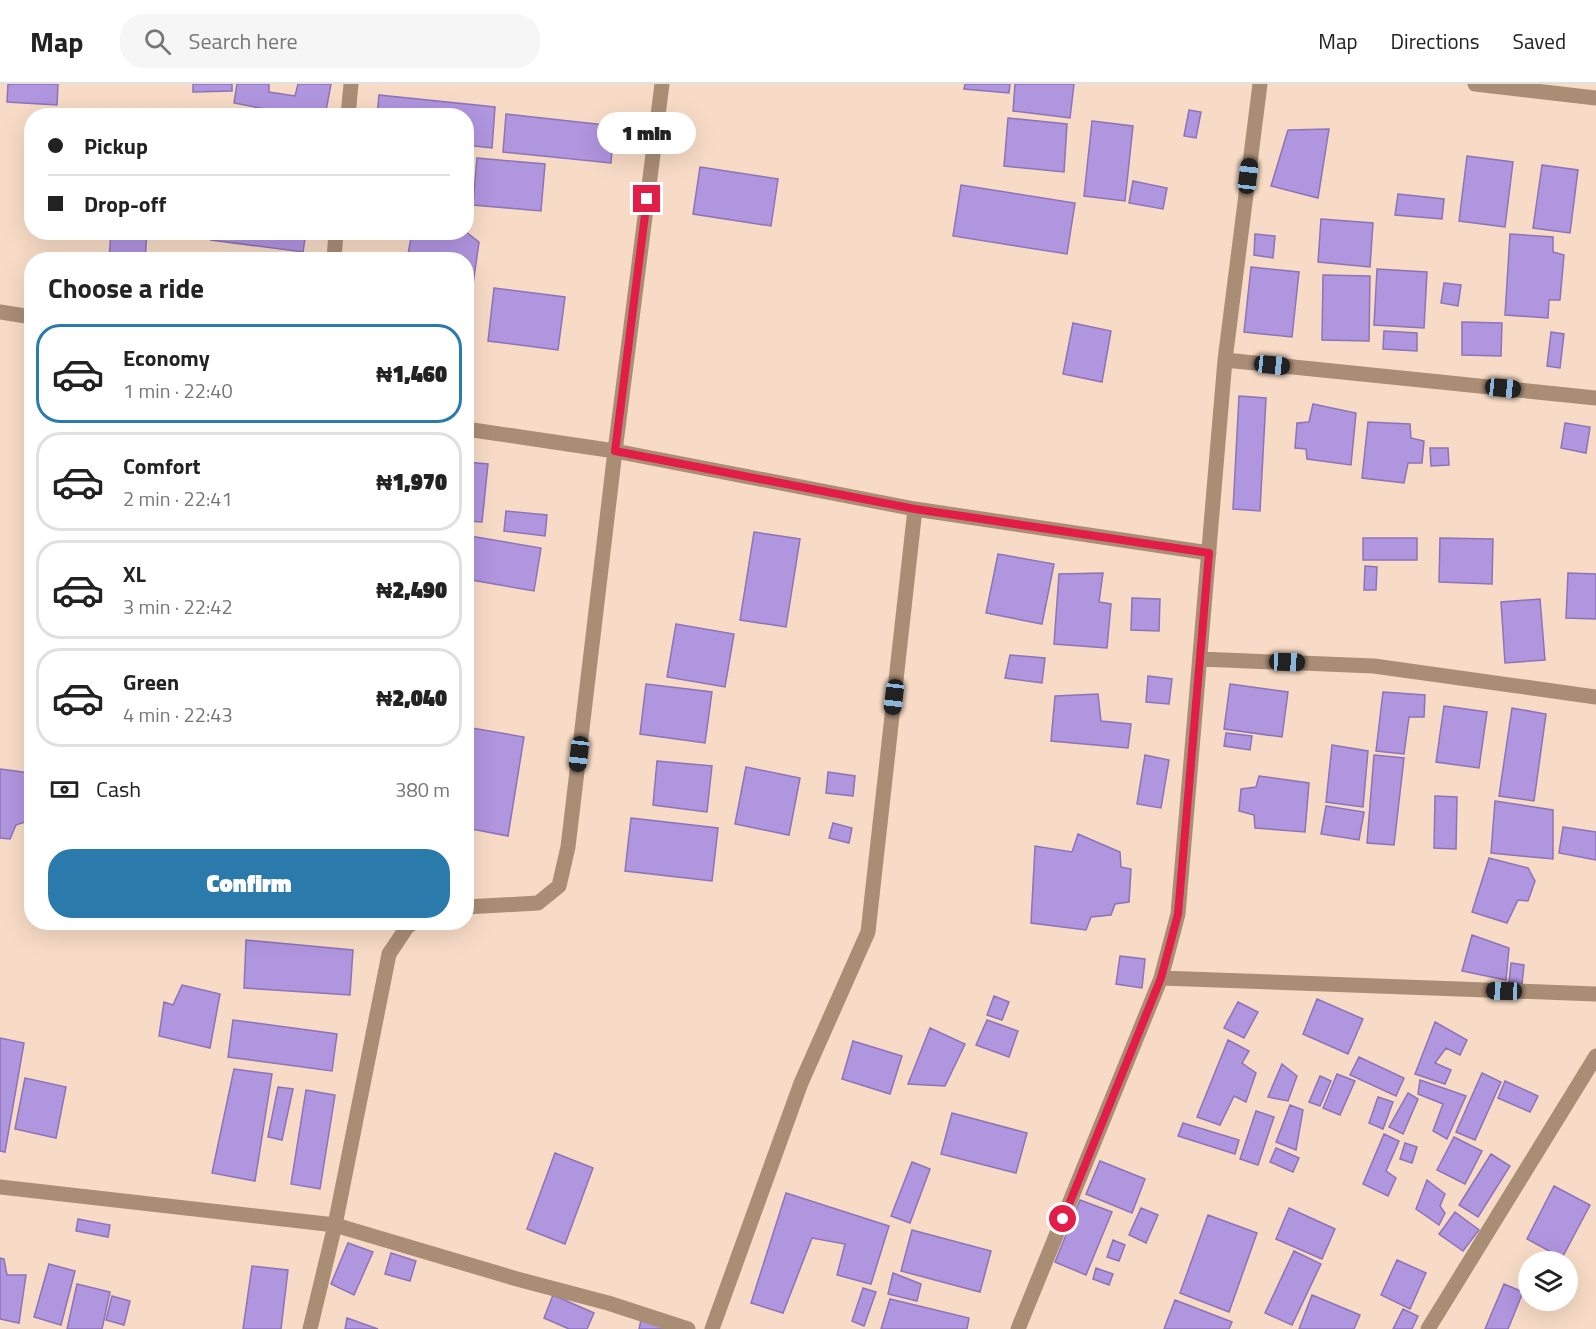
<!DOCTYPE html>
<html lang="en">
<head>
<meta charset="utf-8">
<style>
  body { margin:0; font-family:"Titillium Web",sans-serif; background:#f6f6f6; color:#222; height:100vh; display:flex; flex-direction:column; font-size:22px; white-space:nowrap }
  * { box-sizing:border-box; margin:0 }
  p { font-size:20px; color:#767676 }
  .icon { flex:none; width:33px; height:33px; fill:none; stroke:currentColor; stroke-width:2; stroke-linecap:round; stroke-linejoin:round }
  .map { position:relative; flex:1; overflow:hidden }
  .side { position:absolute; left:24px; top:168px; width:450px; height:678px; display:flex; flex-direction:column; background:#fff; border-radius:24px; box-shadow:0 6px 24px #0002 }
  .side>* { flex:none }
  .banner { position:absolute; left:24px; top:24px; width:450px; height:132px; border-radius:24px; box-shadow:0 6px 24px #0002; display:grid; align-content:center; height:132px; padding:0 24px; background:#fff }
  .controls { position:absolute; left:1518px; top:1167px; display:grid; gap:12px }
  .controls a { display:grid; place-items:center; width:60px; height:60px; border-radius:50%; background:#fff; box-shadow:0 6px 24px #0002; font-size:30px }
  .end { position:absolute; width:27px; height:27px; margin:-14px; border:8px solid #e11d48; background:#fff; box-shadow:0 0 0 3px #fff }
  .from { border-radius:50% }
  .bubble { position:absolute; height:42px; border-radius:21px; background:#fff; box-shadow:0 6px 24px #0002; font-size:20px; font-weight:800; line-height:42px; text-align:center }
  .car { position:absolute; width:18px; height:36px; margin:-18px -9px; border-radius:8px; box-shadow:0 0 4px 2px #0007; background:linear-gradient(#222 24%,#8ab4d8 0 40%,#222 0 76%,#8ab4d8 0 86%,#222 0) }
  .banner b { display:flex; align-items:center; gap:21px; height:57px; font-size:22px }
  .banner b+b { border-top:2px solid #e0e0e0 }
  .banner i { width:15px; height:15px; background:#222 }
  ul { padding:0; list-style:none }
  li { display:flex; align-items:center; gap:18px; height:99px; margin:0 12px 9px; padding:0 12px; border:3px solid #e0e0e0; border-radius:24px }
  li div { flex:1 }
  li b { display:block; font-size:22px }
  li em { font-style:normal; font-weight:800 }
  li.current { border-color:#2b7aac }
  li>.icon { width:54px; height:54px; stroke-width:1.5 }
  h2 { padding:0 24px; font-size:27px; line-height:72px }
  .pay { display:flex; align-items:center; gap:15px; height:66px; padding:0 24px; font-size:22px }
  .pay p { margin-inline-start:auto }
  .action { display:flex; gap:12px; margin-top:auto; padding:12px 24px }
  .action a { flex:1; height:69px; border-radius:24px; background:#2b7aac; color:#fff; font-size:24px; font-weight:800; line-height:69px; text-align:center }
  header { display:flex; align-items:center; gap:36px; box-sizing:border-box; height:84px; padding:0 30px; background:#fff; border-bottom:2px solid #e0e0e0 }
  header strong { font-size:28px }
  nav { display:flex; gap:33px; margin-inline-start:auto; font-size:21px }
  .search { width:420px; height:54px; background:#f6f6f6; display:flex; align-items:center; gap:15px; box-sizing:border-box; padding:0 21px; border-radius:24px; color:#767676; font-size:22px }
  .map>svg:first-child { display:block }
</style>
</head>
<body>
<header>
<strong>Map</strong>
<div class="search"><svg class="icon" aria-label="search" viewBox="0 0 24 24"><circle cx="10" cy="10" r="6"/><path d="M15 15l6 6"/></svg>Search here</div>
<nav><a>Map</a><a>Directions</a><a>Saved</a></nav>
</header>
<div class="map">
<svg width="1596" height="1245" viewBox="0 0 1596 1245">
  <rect width="100%" height="100%" fill="#f7dbc6"/>
  <path fill="#b095df" stroke="#8d73b7" stroke-width="1.5" d="M8,0h50l-1,21 -50,-3z
    M193,0h39v7l-39,1z
    M237,0h32v8l26,4 3,-12h33l-6,32h-24l-67,-13z
    M965,0h45l-1,9 -45,-4z
    M1015,0h59l-4,34 -57,-7z
    M379,11l116,12 -3,41 -26,-3v-29h-89z
    M1189,26l12,2 -5,26 -12,-2z
    M506,30l108,12 -3,37 -108,-11z
    M1008,34l59,6 -3,48 -60,-6z
    M1092,37l41,5 -8,75 -41,-5z
    M1329,45l-11,69 -47,-12 17,-56z
    M1467,72l46,6 -8,65 -46,-6z
    M477,74l68,6 -4,47 -68,-6z
    M1542,81l36,5 -8,63 -37,-5z
    M700,83l78,12 -7,47 -78,-12z
    M1133,97l34,7 -4,21 -34,-6z
    M961,101l114,18 -8,51 -114,-18z
    M1398,110l46,5 -2,20 -47,-4z
    M1321,135l52,4 -3,44 -52,-5z
    M111,148h36l-2,28h-36z
    M212,148h94l-3,20 -92,-12z
    M412,148h54l13,10 -9,64h-4v-46h-59z
    M1255,150l20,2 -2,22 -19,-3z
    M1510,150l43,3v15l11,3 -4,45h-11l-1,18 -43,-3z
    M1251,183l48,5 -7,65 -48,-5z
    M1377,185l50,3 -3,56 -50,-3z
    M1323,191l47,1 -1,65 -47,-1z
    M1444,199l17,2 -3,21 -17,-3z
    M494,204l71,9 -7,53 -70,-9z
    M1462,238l40,1 -1,33 -39,-1z
    M1073,239l38,8 -9,51 -39,-8z
    M1384,247l33,2v18l-34,-2z
    M1551,248l13,2 -4,34 -13,-2z
    M1239,312l27,2 -6,113 -27,-2z
    M1313,320l43,9 -5,52 -44,-6 -1,-10 -11,-1 2,-25 12,-1z
    M1368,338l42,2 1,14 13,3 -2,22h-14l-4,20 -42,-5z
    M1565,339l25,4 -4,26 -25,-5z
    M1430,364h18l1,17 -18,1z
    M466,378l22,2 -6,58 -16,-1z
    M506,427l41,4 -2,21 -41,-5z
    M754,448l46,7 -14,88 -46,-7z
    M470,452l71,12 -7,43 -68,-12v-20z
    M1363,454h54v22h-54z
    M1440,454l53,1 -1,45 -53,-2z
    M998,470l56,10 -12,60 -56,-11z
    M1365,482l12,1 -1,23h-12z
    M1103,489l-4,29 12,2 -4,44 -53,-4 5,-70z
    M1568,489l28,1v45l-30,-1z
    M1132,514l28,1 -1,32 -28,-1z
    M1540,515l5,61 -40,3 -4,-61z
    M676,540l58,10 -9,53 -58,-10z
    M1010,571l35,3 -3,25 -37,-5z
    M1148,592l24,3 -3,25 -23,-2z
    M646,600l66,8 -7,51 -65,-9z
    M1230,600l58,8 -6,45 -58,-8z
    M1383,608l42,3 -1,22h-15l-5,37 -28,-3z
    M1098,610l3,27 30,3 -3,24 -77,-7 4,-45z
    M1444,622l43,6 -8,56 -43,-6z
    M1512,624l34,6 -12,87 -35,-5z
    M466,643l58,10 -16,99 -42,-8z
    M1226,649l26,3 -2,14 -26,-4z
    M1332,661l36,6 -5,56 -37,-5z
    M1145,671l24,5 -8,48 -24,-4z
    M1374,671l30,3 -10,87 -27,-2z
    M657,677l55,5 -5,46 -54,-7z
    M746,683l54,11 -11,57 -54,-11z
    M0,685l30,4 -5,49 -9,3 -6,14 -10,-1z
    M828,688l27,4 -2,20 -27,-3z
    M1259,692l50,7 -4,49 -50,-4 -1,-13 -15,-4 2,-22 15,-2z
    M1435,712l22,1 -1,52 -22,-1z
    M1495,717l58,9v49l-62,-6z
    M1326,722l38,6 -5,28 -38,-6z
    M631,734l87,10 -6,53 -87,-10z
    M833,739l19,5 -3,15 -20,-5z
    M1563,743l33,5v28l-37,-7z
    M1078,750l42,18 1,15 10,2 -2,33 -14,2 -4,11 -20,2 -5,13 -55,-7 4,-77 37,6z
    M1489,774l39,10 7,13 -7,20 -10,-1 -11,23 -35,-11z
    M1472,851l37,13 -3,32 -44,-9z
    M246,856l107,10 -3,45 -106,-7z
    M1120,872l25,3 -3,29 -26,-4z
    M1511,879l13,2 -2,19 -13,-2z
    M182,901l38,9 -10,54 -51,-12 5,-34 9,3z
    M994,912l15,6 -7,18 -15,-5z
    M1317,915l46,20 -15,35 -45,-20z
    M1238,918l20,10 -14,26 -20,-10z
    M233,936l104,14 -5,37 -104,-14z
    M987,936l31,11 -9,26 -33,-12z
    M1435,938l32,18 -7,15 -14,-7 -11,15 16,7 -6,14 -30,-10z
    M930,944l35,16 -20,42 -37,-2z
    M0,954l24,5 -19,109 -5,-1z
    M1228,956l21,11 -7,12 14,10 -10,29 -12,-6 -14,29 -23,-8z
    M853,957l49,15 -12,38 -48,-15z
    M1359,973l45,21 -8,18 -46,-21z
    M1282,980l15,12 -9,25 -20,-4z
    M234,985l38,5 -17,107 -43,-8z
    M1482,989l19,9 -26,58 -19,-8z
    M1337,990l18,7 -15,34 -17,-7z
    M1320,992l11,5 -11,25 -11,-4z
    M25,994l41,9 -10,51 -41,-9z
    M1420,996l46,16 -19,43 -14,-8 10,-27 -25,-10z
    M1505,997l33,15 -8,16 -32,-14z
    M278,1003l15,2 -11,51 -14,-3z
    M306,1006l29,5 -15,94 -29,-5z
    M1408,1009l10,6 -15,35 -14,-7z
    M1378,1013l15,5 -10,27 -14,-6z
    M1290,1021l13,5 -7,40 -20,-8z
    M1256,1027l18,6 -16,48 -18,-6z
    M952,1029l75,20 -11,40 -75,-19z
    M1183,1039l56,17 -4,14 -57,-18z
    M1384,1050l15,7 -13,30 10,7 -8,18 -25,-12z
    M1454,1053l28,14 -17,33 -28,-14z
    M1405,1059l12,4 -5,16 -12,-4z
    M1276,1064l23,10 -6,14 -23,-10z
    M555,1069l38,15 -28,76 -38,-15z
    M1491,1070l19,12 -32,51 -19,-12z
    M1100,1077l45,18 -13,34 -46,-19z
    M912,1078l18,7 -20,54 -19,-7z
    M1427,1096l18,14 -5,12 5,7 -6,12 -23,-16z
    M1554,1102l36,19 -28,53 -35,-19z
    M786,1109l103,33 -18,58 -34,-9 8,-31 -33,-6 -29,75 -32,-10z
    M1080,1116l32,12 -26,63 -31,-13z
    M1141,1124l17,7 -12,28 -17,-8z
    M1289,1124l46,21 -13,30 -46,-20z
    M1455,1128l24,18 -16,21 -24,-17z
    M1208,1131l49,18 -28,79 -49,-19z
    M78,1135l32,6 -2,12 -32,-6z
    M912,1146l79,21 -11,41 -79,-21z
    M1113,1156l12,5 -6,16 -12,-4z
    M348,1159l25,9 -19,43 -23,-11z
    M1294,1167l27,13 -29,61 -27,-12z
    M391,1169l25,8 -6,20 -25,-7z
    M0,1174l4,1 3,16h19l-7,48 -19,-4z
    M1397,1176l29,13 -16,36 -29,-14z
    M49,1180l26,7 -14,54 -27,-8z
    M252,1182l36,4 -7,59h-38z
    M1096,1184l17,6 -4,11 -16,-6z
    M893,1189l28,11 -4,17 -29,-7z
    M77,1200l33,8 -8,37h-35z
    M1504,1200l19,8 -15,37h-23z
    M863,1204l13,4 -12,34 -12,-5z
    M553,1211l41,18 -7,16h-18l-25,-11z
    M1312,1211l48,20 -6,14h-55z
    M112,1212l18,5 -6,24 -18,-5z
    M890,1215l79,19 -2,11h-86z
    M1175,1216l57,22 -3,7h-65z
    M1403,1225l15,7 -6,13h-19z
    M347,1234l31,11h-33z
    M641,1236l31,9h-33z"/>
  <g fill="none" stroke-linecap="round" stroke-linejoin="round">
    <path stroke="#aa8d75" stroke-width="15" d="M1475,0l121,14
      M348,32l3,-32
      M334,176l2,-28
      M0,228l32,5
      M1225,276l371,38
      M466,345l149,22 300,58 294,44
      M1200,575l174,7 222,31
      M466,823l72,-4 21,-17 9,-39 47,-396 47,-367
      M1161,894l435,16
      M0,1103l335,38 182,54 91,24 80,26
      M310,1245l25,-104 54,-271 18,-27 8,-5
      M712,1245l89,-246 67,-151 47,-423
      M1018,1245l143,-351 17,-64 47,-554 35,-276
      M1428,1245l168,-273"/>
  </g>
  <g fill="none" stroke-linecap="round" stroke-linejoin="round">
    <path stroke="#e11d48" stroke-width="8" d="M647,115l-32,252 300,58 294,44 -31,361 -17,64 -98,241"/>
  </g>
</svg>
<div class="controls">
<a><svg class="icon" aria-label="layers" viewBox="0 0 24 24"><path d="M12 4l9 5-9 5-9-5zM3 14l9 5 9-5"/></svg></a>
</div>
<i class="end from" style="left:1063px;top:1135px"></i>
<i class="end" style="left:647px;top:115px"></i>
<div class="bubble" style="left:597px;top:28px;width:99px">1 min</div>
<i class="car" style="left:1248px;top:92px;rotate:7deg"></i>
<i class="car" style="left:1272px;top:281px;rotate:96deg"></i>
<i class="car" style="left:1503px;top:304px;rotate:96deg"></i>
<i class="car" style="left:1287px;top:578px;rotate:92deg"></i>
<i class="car" style="left:894px;top:613px;rotate:187deg"></i>
<i class="car" style="left:579px;top:670px;rotate:187deg"></i>
<i class="car" style="left:1504px;top:907px;rotate:272deg"></i>
<div class="banner">
<b><i class="from"></i>Pickup</b>
<b><i></i>Drop-off</b>
</div>
<section class="side">
<h2>Choose a ride</h2>
<ul>
<li class="current"><svg class="icon" aria-label="car" viewBox="0 0 24 24"><path d="M5 17H2v-5l4-1 3-4h7l3 4 3 1v5h-3M9 17h6M6 11h13"/><circle cx="7" cy="17" r="2"/><circle cx="17" cy="17" r="2"/></svg><div><b>Economy</b><p>1 min · 22:40</p></div><em>₦1,460</em></li>
<li><svg class="icon" aria-label="car" viewBox="0 0 24 24"><path d="M5 17H2v-5l4-1 3-4h7l3 4 3 1v5h-3M9 17h6M6 11h13"/><circle cx="7" cy="17" r="2"/><circle cx="17" cy="17" r="2"/></svg><div><b>Comfort</b><p>2 min · 22:41</p></div><em>₦1,970</em></li>
<li><svg class="icon" aria-label="car" viewBox="0 0 24 24"><path d="M5 17H2v-5l4-1 3-4h7l3 4 3 1v5h-3M9 17h6M6 11h13"/><circle cx="7" cy="17" r="2"/><circle cx="17" cy="17" r="2"/></svg><div><b>XL</b><p>3 min · 22:42</p></div><em>₦2,490</em></li>
<li><svg class="icon" aria-label="car" viewBox="0 0 24 24"><path d="M5 17H2v-5l4-1 3-4h7l3 4 3 1v5h-3M9 17h6M6 11h13"/><circle cx="7" cy="17" r="2"/><circle cx="17" cy="17" r="2"/></svg><div><b>Green</b><p>4 min · 22:43</p></div><em>₦2,040</em></li>
</ul>
<div class="pay"><svg class="icon" aria-label="cash" viewBox="0 0 24 24"><path d="M3 7h18v10H3z"/><circle cx="12" cy="12" r="2"/></svg>Cash<p>380 m</p></div>
<div class="action"><a>Confirm</a></div>
</section>
</div>
</body>
</html>
